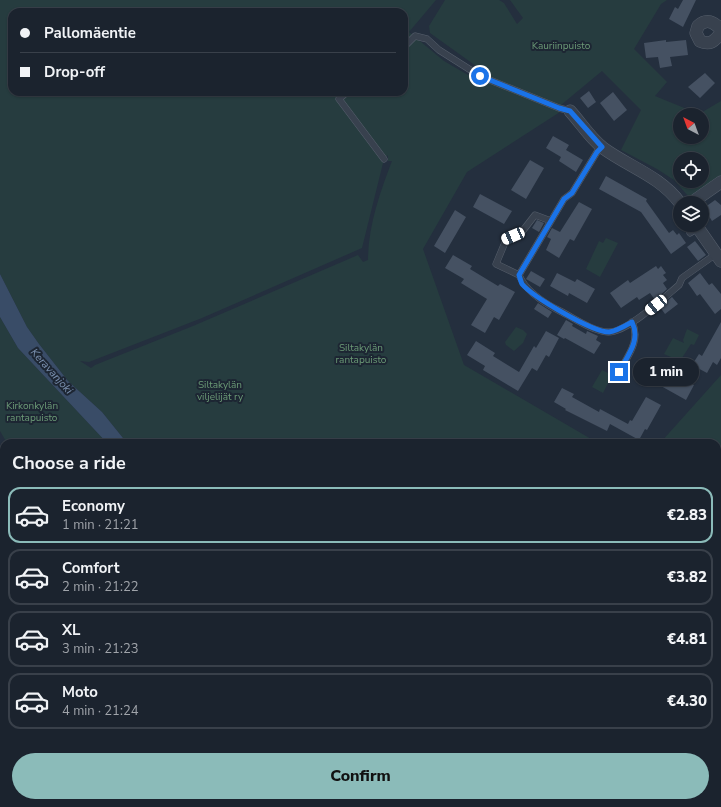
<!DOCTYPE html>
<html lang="en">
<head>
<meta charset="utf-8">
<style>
  body { margin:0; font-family:"Nunito Sans",sans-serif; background:#242b36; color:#f1f3f6; height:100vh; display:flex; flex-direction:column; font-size:15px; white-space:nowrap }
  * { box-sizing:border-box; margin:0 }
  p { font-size:13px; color:#a0a4aa }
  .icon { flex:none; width:22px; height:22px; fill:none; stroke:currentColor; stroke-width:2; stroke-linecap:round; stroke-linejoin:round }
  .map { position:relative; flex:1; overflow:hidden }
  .panel { position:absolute; left:0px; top:439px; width:721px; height:368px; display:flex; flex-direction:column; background:#1b232e; border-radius:12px 12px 0 0; box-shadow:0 1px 3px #0004,0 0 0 1px #39404a }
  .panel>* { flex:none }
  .banner { position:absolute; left:8px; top:8px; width:400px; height:88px; border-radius:12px; box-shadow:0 1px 3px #0004,0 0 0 1px #39404a; display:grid; align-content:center; height:88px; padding:0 12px; background:#1b232e }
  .needle { width:26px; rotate:319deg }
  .tools { position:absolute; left:673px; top:108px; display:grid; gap:8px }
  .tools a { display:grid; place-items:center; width:36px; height:36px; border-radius:50%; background:#1b232e; box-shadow:0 1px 3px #0004,0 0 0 1px #39404a; font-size:20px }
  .end { position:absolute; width:18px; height:18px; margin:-9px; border:5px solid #1a73e8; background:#fff; box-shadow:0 0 0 2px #fff }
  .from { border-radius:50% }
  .bubble { position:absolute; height:28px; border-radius:14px; background:#1b232e; box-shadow:0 1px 3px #0004,0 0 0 1px #39404a; font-size:13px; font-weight:800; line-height:28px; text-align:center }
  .car { position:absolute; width:12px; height:24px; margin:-12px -6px; border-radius:5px; box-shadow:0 0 3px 1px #0007; background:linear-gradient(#fff 24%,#345 0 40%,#fff 0 76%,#345 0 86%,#fff 0) }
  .banner b { display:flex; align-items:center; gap:14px; height:38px; font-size:15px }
  .banner b+b { border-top:1px solid #39404a }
  .banner i { width:10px; height:10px; background:#f1f3f6 }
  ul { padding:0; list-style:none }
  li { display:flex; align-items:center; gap:12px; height:56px; margin:0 8px 6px; padding:0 4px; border:2px solid #39404a; border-radius:12px }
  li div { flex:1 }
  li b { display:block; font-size:15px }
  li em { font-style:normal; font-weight:800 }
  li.active { border-color:#8bbbb9 }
  li>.icon { width:36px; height:36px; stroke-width:1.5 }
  h2 { padding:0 12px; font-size:18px; line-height:48px }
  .primary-button { display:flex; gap:8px; margin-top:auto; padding:8px 12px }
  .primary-button a { flex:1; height:46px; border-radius:24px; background:#8bbbb9; color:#111; font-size:16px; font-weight:800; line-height:46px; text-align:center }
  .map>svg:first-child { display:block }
</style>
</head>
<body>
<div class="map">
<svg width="721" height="807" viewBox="0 0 721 807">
  <rect width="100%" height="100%" fill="#242f3e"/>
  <path fill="#263c3f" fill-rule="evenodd" d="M0,0h436l-27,32 35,29 24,14 8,-9 -46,-33 -1,-7 16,-26h54l5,3 13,21 6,-6 -13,-18h157l-6,4 -27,45 33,33 -12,14 44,18 22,-13v75l-29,20h-4l-14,-16 -17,-11 -36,-19 20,-40 -39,-39 -41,34 -1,7 -93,60 -44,77 41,116 134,78h-471l-25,-31 -34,-31 -29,-37 -12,-17 -27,-53zM12,12h392v80h-392zM680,115h22v22h-22zM388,155v6h4c-12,31 -24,66 -24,99l-5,2 -5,-7 -165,71 -98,39 -4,3 -11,-7 9,1 113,-44 160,-70 22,-89zM680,159h22v22h-22z
    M606,238l12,5 -18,34 -14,-8 13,-28 4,2z
    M0,317l18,31 89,95h-100l-7,-12z
    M516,327l7,3 4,4 -4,9 -9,8 -8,-6 -1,-3z
    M687,329l12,6 -5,10 -3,-1 -11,17 -16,-7 9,-16 11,5 -1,-3z
    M602,370l10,5 -9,18 -11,-6z
    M721,375v209l-2,4 -2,-1v-144h-60l4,-1z
    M0,494l4,6v122l-4,-9z
    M0,682l4,10v88l-4,-10z
    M717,687l4,2v76l-4,-2z
    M13,803h36l2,4h-36z
    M211,803h54l2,4h-53z
    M290,803h29l1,4h-29z"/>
  <path fill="#394c67" d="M0,274l27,53 12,17 29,37 34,31 25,31h-20l-89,-95 -18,-31z"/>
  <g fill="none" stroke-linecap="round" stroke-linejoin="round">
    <path stroke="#394c67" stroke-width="3" d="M717,543l4,-1"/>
  </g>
  <path fill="#455162" d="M683,0h13l-13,27 -14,-8 6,-12 3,2z
    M666,40v2l20,-2 2,15 -18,2 2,9 -12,2 -2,-11 -12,1 -2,-15z
    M705,73l10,10 -15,15 -12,-11z
    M589,91l7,11 -8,6 -8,-10z
    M613,92l14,18 -13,11 -14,-18z
    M553,136l16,9 -3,5 17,10 -7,12 -17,-11 2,-4 -15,-9z
    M530,160l14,8 -18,31 -15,-9z
    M606,176l41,23 -1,2 23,32 4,-3 4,5 2,-2 7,10 -15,11 -30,-42 -42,-23z
    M480,194l32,17 -8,13 -31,-17z
    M715,200l6,5v10l-9,6 -8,-13z
    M579,202l13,7 -18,32 -4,-2 -11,19 -13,-8 5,-11 -4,-2 5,-9 8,4z
    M455,210l11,7 -21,36 -11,-7z
    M537,220l7,3 -5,9 -7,-4z
    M695,241l11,14 -8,6 -11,-14z
    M453,255l19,11 -2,3 28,17 2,-2 15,8 -16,28 -5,-3 -9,16 -14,-8 16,-26 -26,-16 3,-4 -19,-11z
    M656,266l2,3 3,-3 5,7 -3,2 4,5 -4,3 4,6 -12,11 -5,-7 -11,7 -2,-3 -16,11 -11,-15 18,-13 2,3z
    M531,271l14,8 -5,8 -14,-8z
    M557,273l18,9 2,-3 18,10 -8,14 -18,-10 -1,3 -18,-10z
    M700,273l9,12 3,-2 9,11v15l-6,5 -15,-20 -3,2 -9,-13z
    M672,297l6,7 -13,10 -5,-7z
    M538,303l14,9 -4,6 -14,-9z
    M566,320l7,4 -1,2 14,8 1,-3 11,5 -2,4 5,3 -7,11 -29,-16 -1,1 -7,-4z
    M721,322v36l-4,7 -4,-3 -6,11 -15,-8 7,-11 3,2z
    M546,331l13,7 -10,19 -3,-2 -9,16 -5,-3 -14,23 -35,-21 2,-4 -18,-11 9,-14 19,12 -2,3 26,16 15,-26 2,2z
    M644,358l50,27 -8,15 -50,-28z
    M562,388l12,6 -2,3 27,15 1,-3 28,15 2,-4 2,1 14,-24 15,8 -14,25 -2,-1 -6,11 -29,-16 -3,7 -42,-21 1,-1 -12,-7z"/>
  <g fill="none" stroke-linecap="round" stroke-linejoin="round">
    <defs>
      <path id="lane" d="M404,47l11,-11 12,3 12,11 41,26 79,32 11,3
        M347,92l-8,7 45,60
        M551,221l-16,-6 -14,18 -15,7 -10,24 23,11 45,-76 8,-6 25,-41 5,-5
        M690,233l8,-5
        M519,275c7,17 25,28 41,36 14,7 32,20 48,21 18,1 57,-35 71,-47l3,-7 34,-24
        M619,372c9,-16 22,-32 13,-50
        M120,803l6,4
        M504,803l3,4
        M593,803l1,4
        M144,807l7,-4
        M329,807l1,-4
        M384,807l3,-4"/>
      <path id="street" d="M721,29c-8,-7 -14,-11 -23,-3l-2,7 4,8c11,5 15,-1 21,-8
        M570,111c11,12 20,27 33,37 26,19 57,28 77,55
        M691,203l30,-21
        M696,225l25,36
        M618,803l1,4"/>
      <path id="secondary" d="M0,484l4,6
        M177,803l1,4"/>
      <path id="highway" d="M0,629l4,8
        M0,659l4,9
        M0,789l4,10
        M59,803l2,4
        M87,803l2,4"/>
    </defs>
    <use href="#lane" stroke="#565f6c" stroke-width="7"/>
    <use href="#street" stroke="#565f6c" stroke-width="13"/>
    <use href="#secondary" stroke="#565f6c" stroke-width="18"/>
    <use href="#highway" stroke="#434c59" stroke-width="23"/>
    <use href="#lane" stroke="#38414e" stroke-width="6"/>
    <use href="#street" stroke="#38414e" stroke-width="12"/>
    <use href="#secondary" stroke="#465061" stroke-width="17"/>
    <use href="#highway" stroke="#746855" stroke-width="22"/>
  </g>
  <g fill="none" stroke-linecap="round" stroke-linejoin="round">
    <path stroke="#1a73e8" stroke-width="5" d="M480,76l79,32 11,3 32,36 -5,5 -25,41 -8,6 -45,76c1,3 2,7 3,9 11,13 70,48 87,48 8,-1 16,-6 23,-10 9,18 -4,33 -13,50"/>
  </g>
  <g text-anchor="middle" stroke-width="4" stroke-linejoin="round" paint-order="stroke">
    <g font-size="10" fill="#6b9a76" stroke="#1d2633">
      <text x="561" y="49">Kauriinpuisto</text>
      <text x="361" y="351">Siltakylän<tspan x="361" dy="12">rantapuisto</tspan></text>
      <text x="220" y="388">Siltakylän<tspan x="220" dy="12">viljelijät ry</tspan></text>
      <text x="32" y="409">Kirkonkylän<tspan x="32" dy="12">rantapuisto</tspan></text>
    </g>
    <g font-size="11" font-style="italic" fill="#7c92b1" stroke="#1d2633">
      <text transform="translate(52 371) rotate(48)" y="4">Keravanjoki</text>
    </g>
  </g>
</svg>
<div class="tools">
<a><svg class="needle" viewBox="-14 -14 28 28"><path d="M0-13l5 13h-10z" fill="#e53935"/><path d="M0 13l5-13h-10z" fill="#a0a4aa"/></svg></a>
<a><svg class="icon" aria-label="locate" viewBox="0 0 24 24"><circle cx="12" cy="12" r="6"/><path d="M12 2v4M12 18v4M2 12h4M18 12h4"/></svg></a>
<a><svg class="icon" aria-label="layers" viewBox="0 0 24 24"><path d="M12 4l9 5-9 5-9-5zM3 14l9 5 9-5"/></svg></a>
</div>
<i class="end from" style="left:480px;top:76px"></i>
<i class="end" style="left:619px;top:372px"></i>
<div class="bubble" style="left:633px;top:358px;width:66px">1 min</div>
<i class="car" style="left:513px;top:236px;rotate:247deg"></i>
<i class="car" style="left:656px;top:305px;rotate:231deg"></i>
<div class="banner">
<b><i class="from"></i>Pallomäentie</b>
<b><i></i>Drop-off</b>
</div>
<section class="panel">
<h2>Choose a ride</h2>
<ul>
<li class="active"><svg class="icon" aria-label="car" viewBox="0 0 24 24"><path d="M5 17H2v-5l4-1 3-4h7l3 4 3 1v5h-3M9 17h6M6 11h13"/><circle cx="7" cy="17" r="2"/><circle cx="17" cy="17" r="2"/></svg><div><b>Economy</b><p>1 min · 21:21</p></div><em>€2.83</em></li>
<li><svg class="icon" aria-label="car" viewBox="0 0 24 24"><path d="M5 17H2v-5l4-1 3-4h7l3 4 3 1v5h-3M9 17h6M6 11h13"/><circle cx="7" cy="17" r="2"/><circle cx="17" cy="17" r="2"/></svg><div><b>Comfort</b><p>2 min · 21:22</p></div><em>€3.82</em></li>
<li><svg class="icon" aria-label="car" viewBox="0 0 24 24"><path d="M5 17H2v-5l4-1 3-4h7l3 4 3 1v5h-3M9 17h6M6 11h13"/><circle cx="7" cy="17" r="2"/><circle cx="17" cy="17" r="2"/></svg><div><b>XL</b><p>3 min · 21:23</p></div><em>€4.81</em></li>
<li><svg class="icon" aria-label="car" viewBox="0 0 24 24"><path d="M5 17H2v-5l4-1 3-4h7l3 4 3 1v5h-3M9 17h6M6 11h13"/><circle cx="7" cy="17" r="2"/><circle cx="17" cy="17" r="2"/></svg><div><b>Moto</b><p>4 min · 21:24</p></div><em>€4.30</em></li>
</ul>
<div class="primary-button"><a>Confirm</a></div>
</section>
</div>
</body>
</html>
